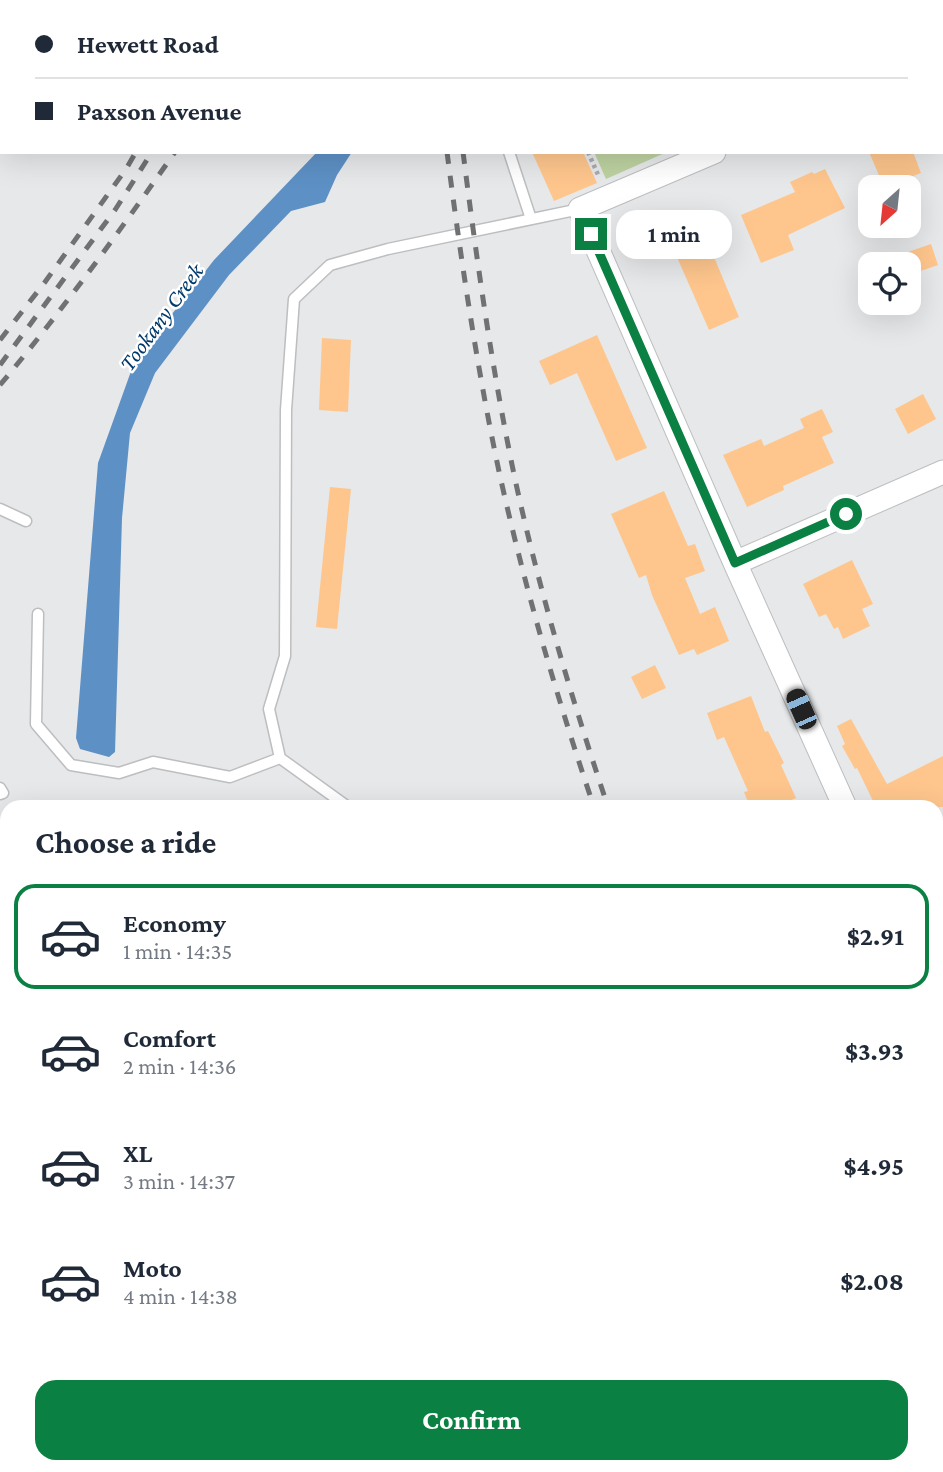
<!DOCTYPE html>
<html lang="en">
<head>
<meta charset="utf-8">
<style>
  body { margin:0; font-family:"Crimson Pro",serif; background:#f2f2f3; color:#1f2937; height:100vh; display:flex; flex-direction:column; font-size:26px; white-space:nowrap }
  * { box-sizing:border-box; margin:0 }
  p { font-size:23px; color:#747a83 }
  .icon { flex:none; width:38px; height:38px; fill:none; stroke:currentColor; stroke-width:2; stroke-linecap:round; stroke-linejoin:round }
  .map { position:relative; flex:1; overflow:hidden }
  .sheet { position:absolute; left:0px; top:800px; width:943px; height:674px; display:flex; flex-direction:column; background:#fff; border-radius:21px 21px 0 0; box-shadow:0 7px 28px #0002 }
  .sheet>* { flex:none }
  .guide { position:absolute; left:0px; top:0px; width:943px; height:154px; box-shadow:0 7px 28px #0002; display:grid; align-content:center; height:154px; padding:0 35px; background:#fff }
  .needle { width:46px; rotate:207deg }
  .fabs { position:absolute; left:858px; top:175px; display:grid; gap:14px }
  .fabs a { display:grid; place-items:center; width:63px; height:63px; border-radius:14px; background:#fff; box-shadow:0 7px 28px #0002; font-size:35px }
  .end { position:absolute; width:32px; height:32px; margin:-16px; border:9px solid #0b8043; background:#fff; box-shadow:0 0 0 4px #fff }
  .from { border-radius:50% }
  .bubble { position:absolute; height:49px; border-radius:21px; background:#fff; box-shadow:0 7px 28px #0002; font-size:23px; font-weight:700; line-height:49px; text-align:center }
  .car { position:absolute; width:21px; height:42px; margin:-21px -10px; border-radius:9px; box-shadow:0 0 5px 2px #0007; background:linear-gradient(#222 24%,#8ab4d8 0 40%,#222 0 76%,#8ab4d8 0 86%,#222 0) }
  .guide b { display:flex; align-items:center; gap:24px; height:66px; font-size:26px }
  .guide b+b { border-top:2px solid #e0e1e3 }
  .guide i { width:18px; height:18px; background:#1f2937 }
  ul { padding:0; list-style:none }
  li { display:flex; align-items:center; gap:21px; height:105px; margin:0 14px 10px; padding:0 21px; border:4px solid transparent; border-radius:21px }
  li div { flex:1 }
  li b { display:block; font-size:26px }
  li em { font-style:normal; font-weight:700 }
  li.on { border-color:#0b8043 }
  li>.icon { width:63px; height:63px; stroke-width:1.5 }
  h2 { padding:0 35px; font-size:32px; line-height:84px }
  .action { display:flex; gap:14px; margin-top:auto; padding:14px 35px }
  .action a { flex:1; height:80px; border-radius:21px; background:#0b8043; color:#fff; font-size:28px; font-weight:700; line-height:80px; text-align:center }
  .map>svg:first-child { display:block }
</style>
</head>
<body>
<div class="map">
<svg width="943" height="1472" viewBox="0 0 943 1472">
  <rect width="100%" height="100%" fill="#e6e8ea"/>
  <path fill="#bdd1a0" d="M594,152h73l-61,27z"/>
  <path fill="#5d90c5" d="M317,152h35l-15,23 -12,27 -34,9 -62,64 -74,98 -25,60 -8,85 -7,234 -6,5 -29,-8 -4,-11 22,-275 36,-100 80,-103z"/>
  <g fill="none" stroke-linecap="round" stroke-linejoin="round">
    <path stroke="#5d90c5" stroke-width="7" d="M0,853l7,-1
      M936,1400l7,4"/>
  </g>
  <path fill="#fec68d" d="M532,152h51l14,31 -43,18z
    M869,152h44l8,21 -37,14z
    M825,169l20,39 -57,27 6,15 -33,13 -20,-48 54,-23 -5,-10 22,-10 2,2z
    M708,233l10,22 -4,2 25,60 -30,13 -36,-82z
    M931,244l7,21 -26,9 -7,-21z
    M597,335l50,113 -31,13 -39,-88 -27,12 -11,-24z
    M322,338l29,2 -3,72 -29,-2z
    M923,394l13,25 -28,15 -13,-25z
    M822,409l11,23 -11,5 12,26 -51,23 1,4 -37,17 -24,-52 38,-16 3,7 40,-18 -4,-9z
    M330,487l21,2 -14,140 -21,-2z
    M664,491l24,55 7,-2 10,27 -20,7 15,36 15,-7 14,34 -32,14 -3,-6 -15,6 -27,-60 -6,-20 -7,3 -28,-64z
    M852,560l21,44 -11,5 8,17 -27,13 -5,-12 -4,2 -8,-15 -7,3 -16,-33z
    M655,665l11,23 -24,11 -11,-22z
    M751,696l14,36 3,-1 16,32 -3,2 15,33 -7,3 3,6h-42l-6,-15 4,-1 -24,-54 -7,3 -10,-27z
    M851,719l36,65 56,-28v51h-67l-19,-39 -2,1 -13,-23 3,-2 -8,-18z"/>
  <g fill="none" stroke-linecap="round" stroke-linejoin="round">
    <defs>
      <path id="service" d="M509,152l22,67
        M0,509l26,12
        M38,614l-2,110 35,41 48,8 34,-11 77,15 50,-19
        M0,788l3,5 -3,1
        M348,807l-68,-49 -11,-49 16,-53 1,-246 8,-111 36,-34 58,-16 192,-40
        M0,937l7,-3
        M322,1466l2,6
        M532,1466l3,6"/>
      <path id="minor" d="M942,55l1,-1
        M714,152l-134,57 155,354 110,244
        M735,563l208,-91
        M936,885l7,-2
        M936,1010l7,15"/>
    </defs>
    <use href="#service" stroke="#bcbec0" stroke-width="13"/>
    <use href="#minor" stroke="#bcbec0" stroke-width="25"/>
    <path stroke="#a9aaac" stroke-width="4.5" stroke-dasharray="3.5 3.5" stroke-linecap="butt" d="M519,0l1,2
      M572,2l2,-2
      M588,152l11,25"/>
    <use href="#service" stroke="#fff" stroke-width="10"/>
    <use href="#minor" stroke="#fff" stroke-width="23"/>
    <path stroke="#707173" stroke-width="5" stroke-dasharray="12 12" stroke-linecap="butt" d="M430,0v2
      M444,0v2
      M226,2l1,-2
      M241,2l1,-2
      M267,2v-2
      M447,152c14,108 30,217 53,324 25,112 57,222 94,331
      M463,152c14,110 29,218 52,327 24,111 57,220 93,328
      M0,340l45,-58 81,-113 10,-17
      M0,365l115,-155 37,-58
      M0,385c62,-74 119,-153 175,-233
      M902,1466l4,6
      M920,1466l4,6"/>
  </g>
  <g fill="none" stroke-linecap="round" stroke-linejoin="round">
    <path stroke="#0b8043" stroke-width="9" d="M591,234l144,329 111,-49"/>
  </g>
  <g text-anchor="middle" stroke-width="5" stroke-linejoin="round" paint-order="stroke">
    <g font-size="23" font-style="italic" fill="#003a6b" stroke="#fff">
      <text transform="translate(161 317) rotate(-54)" y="8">Tookany Creek</text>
    </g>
  </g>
</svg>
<div class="fabs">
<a><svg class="needle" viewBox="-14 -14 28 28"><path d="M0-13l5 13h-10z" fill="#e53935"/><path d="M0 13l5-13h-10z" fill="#747a83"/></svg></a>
<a><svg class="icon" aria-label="locate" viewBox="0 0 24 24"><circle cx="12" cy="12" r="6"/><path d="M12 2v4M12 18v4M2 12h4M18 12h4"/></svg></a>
</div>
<i class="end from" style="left:846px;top:514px"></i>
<i class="end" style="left:591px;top:234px"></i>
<div class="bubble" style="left:616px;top:210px;width:116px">1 min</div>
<i class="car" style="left:801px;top:709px;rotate:336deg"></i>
<div class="guide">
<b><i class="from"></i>Hewett Road</b>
<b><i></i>Paxson Avenue</b>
</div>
<section class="sheet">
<h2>Choose a ride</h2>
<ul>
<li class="on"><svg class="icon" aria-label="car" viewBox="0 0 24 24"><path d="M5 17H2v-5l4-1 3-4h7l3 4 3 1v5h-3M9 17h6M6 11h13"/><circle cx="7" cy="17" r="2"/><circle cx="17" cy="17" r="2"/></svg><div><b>Economy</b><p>1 min · 14:35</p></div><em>$2.91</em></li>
<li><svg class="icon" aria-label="car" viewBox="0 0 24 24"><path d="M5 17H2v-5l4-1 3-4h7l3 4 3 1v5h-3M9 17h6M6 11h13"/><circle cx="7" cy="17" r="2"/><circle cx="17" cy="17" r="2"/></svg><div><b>Comfort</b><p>2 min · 14:36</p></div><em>$3.93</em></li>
<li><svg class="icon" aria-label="car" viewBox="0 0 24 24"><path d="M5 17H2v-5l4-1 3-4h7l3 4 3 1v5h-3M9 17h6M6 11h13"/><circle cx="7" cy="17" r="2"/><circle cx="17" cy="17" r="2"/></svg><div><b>XL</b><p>3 min · 14:37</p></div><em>$4.95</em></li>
<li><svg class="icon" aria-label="car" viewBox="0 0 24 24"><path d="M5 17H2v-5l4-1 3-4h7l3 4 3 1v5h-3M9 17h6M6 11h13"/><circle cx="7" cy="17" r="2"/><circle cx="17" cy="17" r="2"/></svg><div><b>Moto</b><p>4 min · 14:38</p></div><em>$2.08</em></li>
</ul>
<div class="action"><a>Confirm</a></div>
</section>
</div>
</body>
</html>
